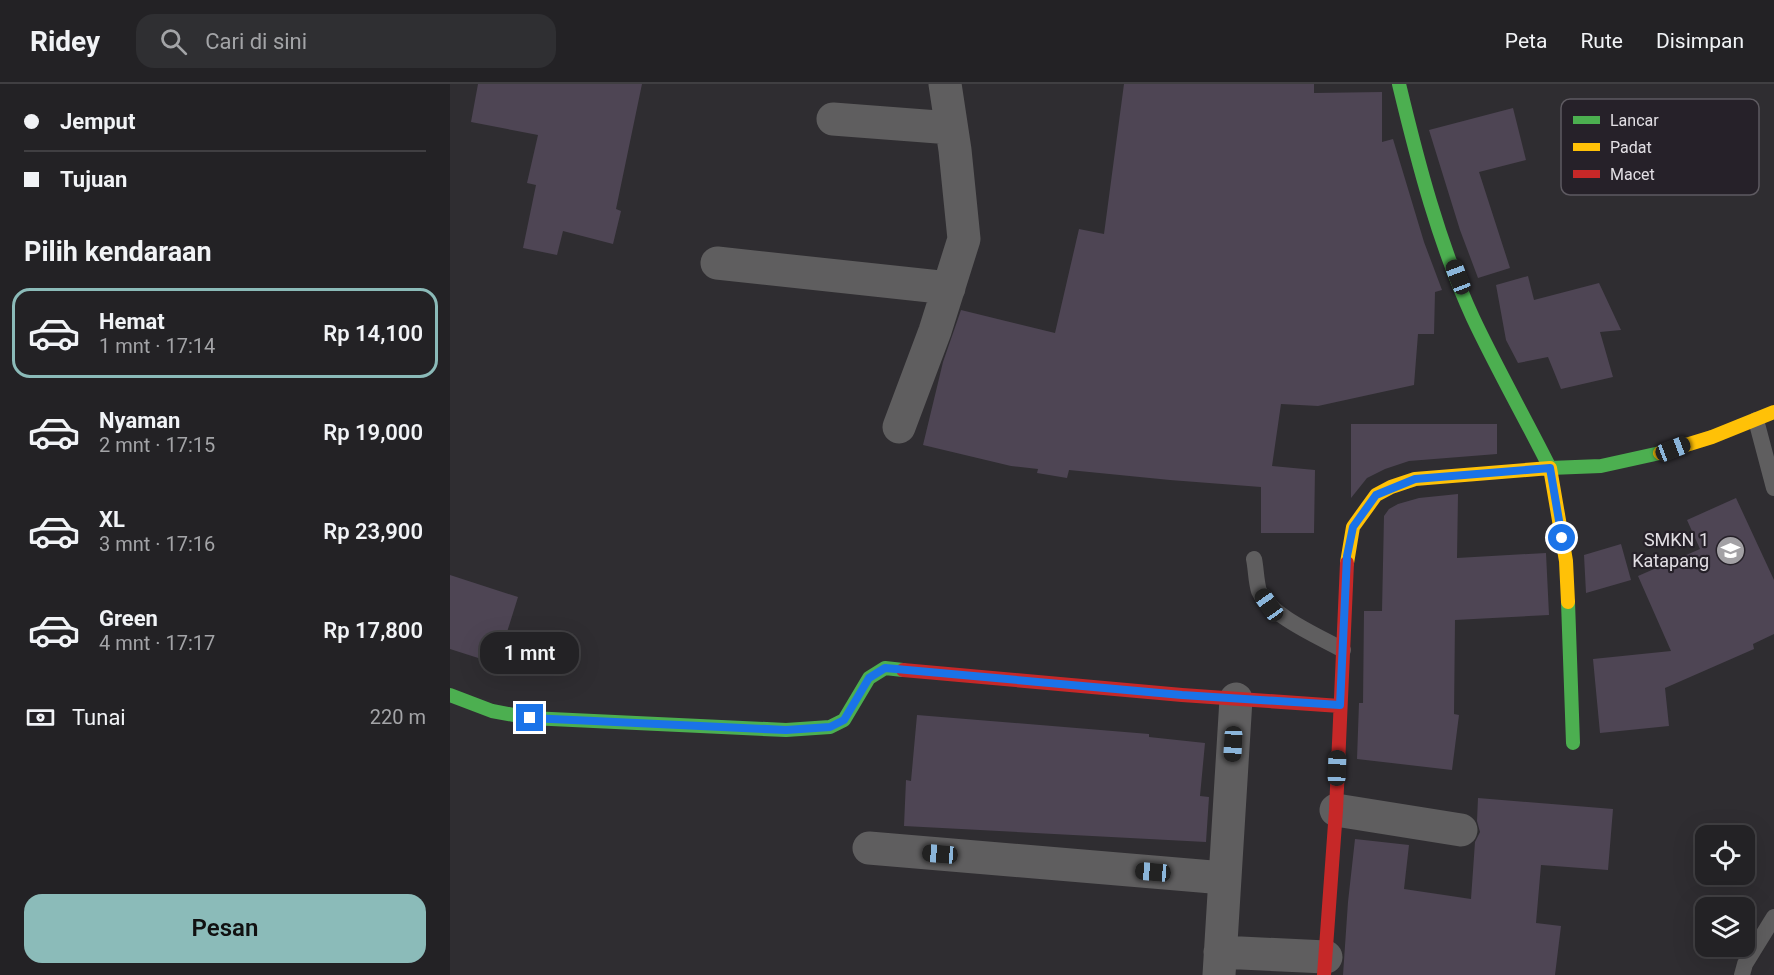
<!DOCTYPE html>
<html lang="id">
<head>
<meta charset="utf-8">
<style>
  body { margin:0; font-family:Roboto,sans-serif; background:#2f2f32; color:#f1f3f6; height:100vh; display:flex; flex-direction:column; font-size:22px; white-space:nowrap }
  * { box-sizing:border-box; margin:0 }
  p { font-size:20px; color:#a3a4a7 }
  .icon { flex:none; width:33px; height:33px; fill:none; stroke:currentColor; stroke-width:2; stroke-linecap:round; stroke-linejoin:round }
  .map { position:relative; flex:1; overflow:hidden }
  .panel { display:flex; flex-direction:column; background:#232225; width:450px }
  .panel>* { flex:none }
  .guide { display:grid; align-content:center; height:132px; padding:0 24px; background:#232225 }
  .tools { position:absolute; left:1245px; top:741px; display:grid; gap:12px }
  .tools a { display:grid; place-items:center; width:60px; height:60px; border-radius:12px; background:#232225; box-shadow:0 6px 24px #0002,0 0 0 2px #403f42; font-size:30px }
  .end { position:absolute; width:27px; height:27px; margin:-14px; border:8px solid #1a73e8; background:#fff; box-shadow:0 0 0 3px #fff }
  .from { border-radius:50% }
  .bubble { position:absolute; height:42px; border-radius:18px; background:#232225; box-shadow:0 6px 24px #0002,0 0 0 2px #403f42; font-size:20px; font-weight:600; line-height:42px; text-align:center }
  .car { position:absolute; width:18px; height:36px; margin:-18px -9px; border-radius:8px; box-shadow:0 0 4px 2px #0007; background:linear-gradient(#222 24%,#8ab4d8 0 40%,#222 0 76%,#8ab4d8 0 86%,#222 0) }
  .guide b { display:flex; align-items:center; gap:21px; height:57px; font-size:22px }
  .guide b+b { border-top:2px solid #403f42 }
  .guide i { width:15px; height:15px; background:#f1f3f6 }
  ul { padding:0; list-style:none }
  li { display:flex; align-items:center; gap:18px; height:90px; margin:0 12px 9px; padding:0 12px; border:3px solid transparent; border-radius:18px }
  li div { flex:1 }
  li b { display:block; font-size:22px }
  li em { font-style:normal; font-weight:600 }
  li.selected { border-color:#8bbbb9 }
  li>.icon { width:54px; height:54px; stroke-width:1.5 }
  h2 { padding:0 24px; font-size:27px; line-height:72px }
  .pay { display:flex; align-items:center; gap:15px; height:66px; padding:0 24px; font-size:22px }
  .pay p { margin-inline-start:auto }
  .button { display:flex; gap:12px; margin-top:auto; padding:12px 24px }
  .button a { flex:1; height:69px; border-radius:18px; background:#8bbbb9; color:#111; font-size:24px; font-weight:600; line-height:69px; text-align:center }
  header { display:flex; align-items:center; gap:36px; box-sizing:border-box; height:84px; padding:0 30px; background:#232225; border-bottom:2px solid #403f42 }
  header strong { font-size:28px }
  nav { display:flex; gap:33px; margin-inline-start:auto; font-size:21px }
  .search { width:420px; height:54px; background:#2f2f32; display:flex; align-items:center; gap:15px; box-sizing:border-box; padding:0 21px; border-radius:18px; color:#a3a4a7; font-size:22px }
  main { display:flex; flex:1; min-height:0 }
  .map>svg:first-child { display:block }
</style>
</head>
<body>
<header>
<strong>Ridey</strong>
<div class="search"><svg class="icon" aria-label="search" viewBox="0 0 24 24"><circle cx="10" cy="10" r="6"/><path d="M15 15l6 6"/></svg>Cari di sini</div>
<nav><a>Peta</a><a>Rute</a><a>Disimpan</a></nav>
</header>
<main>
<section class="panel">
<div class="guide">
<b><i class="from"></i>Jemput</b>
<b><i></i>Tujuan</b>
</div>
<h2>Pilih kendaraan</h2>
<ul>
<li class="selected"><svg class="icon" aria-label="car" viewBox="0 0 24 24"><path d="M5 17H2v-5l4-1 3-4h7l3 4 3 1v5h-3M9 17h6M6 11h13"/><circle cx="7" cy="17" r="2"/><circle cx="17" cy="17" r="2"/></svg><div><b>Hemat</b><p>1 mnt · 17:14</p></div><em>Rp 14,100</em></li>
<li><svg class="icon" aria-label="car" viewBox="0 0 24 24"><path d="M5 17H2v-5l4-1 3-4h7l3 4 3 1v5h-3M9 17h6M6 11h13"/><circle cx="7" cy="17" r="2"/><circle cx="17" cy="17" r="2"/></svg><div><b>Nyaman</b><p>2 mnt · 17:15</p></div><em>Rp 19,000</em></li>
<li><svg class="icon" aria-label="car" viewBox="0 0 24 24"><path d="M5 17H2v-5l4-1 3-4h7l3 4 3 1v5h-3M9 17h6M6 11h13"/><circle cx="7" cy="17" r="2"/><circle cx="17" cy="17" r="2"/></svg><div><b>XL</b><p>3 mnt · 17:16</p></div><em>Rp 23,900</em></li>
<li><svg class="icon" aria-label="car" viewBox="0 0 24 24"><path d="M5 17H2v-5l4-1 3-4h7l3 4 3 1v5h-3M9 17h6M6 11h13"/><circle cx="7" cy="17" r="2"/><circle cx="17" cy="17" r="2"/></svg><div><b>Green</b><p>4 mnt · 17:17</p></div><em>Rp 17,800</em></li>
</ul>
<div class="pay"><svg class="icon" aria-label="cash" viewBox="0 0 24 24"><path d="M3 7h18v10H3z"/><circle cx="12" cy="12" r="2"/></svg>Tunai<p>220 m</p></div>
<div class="button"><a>Pesan</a></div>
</section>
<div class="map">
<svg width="1324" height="891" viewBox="0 0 1324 891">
  <rect width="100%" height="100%" fill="#2f2d31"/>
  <path fill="#4e4554" d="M28,0h164l-26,125 5,2 -8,33 -50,-13 -6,24 -34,-7 13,-63 -9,-2 11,-48 -67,-13z
    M674,0h190v9l68,-1v50l11,-3 31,103 18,48 -7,2 -1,42h-16l-4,51 -96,21 -37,-2 -9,62 43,4 -1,63h-53v-46l-91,-7 -101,-10 -2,8 -30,-5 1,-4 -27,-3 -88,-21 20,-83 18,-52 94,23 24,-104 25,5z
    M1063,24l13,52 -47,12 31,96 -32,10 -18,-48 -31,-100z
    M1078,192l6,24 65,-17 22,47 -21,2 13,45 -52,12 -13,-32 -30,6 -12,-23 -10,-55z
    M901,340h146v30l-88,7 -24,8 -18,9 -16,20z
    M1008,410l-1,64 89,-5 3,62 -94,5 -1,94 5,1 -7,55 -95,-11 2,-56h4l1,-92h18l2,-95 5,-7 9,-5 21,-6z
    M1286,414l38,82v54l-21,10 1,5 -89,39 4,38 -69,7 -7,-74 78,-8 -33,-75 62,-27 -13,-29z
    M1171,460l10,36 -45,13 -2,-38z
    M0,491l68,22 -21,67 -47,-15z
    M467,631l232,19v3l56,6 -5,53 9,1 -3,45 -302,-16 2,-46 5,1z
    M1028,714l135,11 -5,61 -67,-5 -5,58 25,3 -6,49h-212l5,-73 7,-63 54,6 -5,44 67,10 4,-57 5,-10 -3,-11z"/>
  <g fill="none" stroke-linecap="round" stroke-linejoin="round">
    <path stroke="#5f5e5f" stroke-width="16" d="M1306,336l18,68
      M804,475c2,9 2,23 5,32 11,25 61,46 84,59
      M1292,891l3,-11 29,-47"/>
    <path stroke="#5f5e5f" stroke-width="33" d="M383,35l118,9
      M267,179l232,25
      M449,343l36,-96 29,-92 -9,-89 -10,-66
      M886,726l125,20
      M419,764l355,30
      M770,868l106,5
      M769,891l17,-276"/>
    <path stroke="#4caf50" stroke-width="14" d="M949,0c19,79 40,160 74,234 24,51 52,100 77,150l51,-2 59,-13
      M1118,518l5,141
      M0,611l42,16 38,7 256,12 44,-3 14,-7 25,-42 16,-10 18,2"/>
    <path stroke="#ffc107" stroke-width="14" d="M1210,369l52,-16 62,-25
      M897,479l6,-36 23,-32 15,-8 24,-8 135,-11 16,93 2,41"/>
    <path stroke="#c62828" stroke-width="14" d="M453,586l279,25 158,11
      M874,891l12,-165 11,-247"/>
  </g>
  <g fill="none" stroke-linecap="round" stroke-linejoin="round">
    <path stroke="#1a73e8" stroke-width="8" d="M80,634l256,12 44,-3 14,-7 25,-42 16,-10 297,27 158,10 7,-149 6,-29 23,-32 39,-16 135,-11 12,70"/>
  </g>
  <defs>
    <symbol id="school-disc" viewBox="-11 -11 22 22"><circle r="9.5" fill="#a3a1a5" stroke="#262129"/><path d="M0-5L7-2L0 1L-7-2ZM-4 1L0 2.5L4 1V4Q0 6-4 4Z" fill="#fff"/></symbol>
  </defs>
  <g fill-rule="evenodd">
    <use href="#school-disc" x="1264" y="450" width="33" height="33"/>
  </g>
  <g text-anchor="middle" stroke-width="4.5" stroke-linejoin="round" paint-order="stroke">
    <g font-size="18" fill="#e2dfe4" stroke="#262129" text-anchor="end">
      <text x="1259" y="462">SMKN 1<tspan x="1259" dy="21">Katapang</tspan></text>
    </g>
  </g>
  <rect x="1111" y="15" width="198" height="96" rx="9" fill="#262129" stroke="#5e5a61" stroke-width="1.5"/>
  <rect x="1123" y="32" width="27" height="8" fill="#4caf50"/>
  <rect x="1123" y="59" width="27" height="8" fill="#ffc107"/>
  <rect x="1123" y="86" width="27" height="8" fill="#c62828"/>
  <g font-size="16" fill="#e2dfe4">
    <text x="1160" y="42">Lancar</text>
    <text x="1160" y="69">Padat</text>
    <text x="1160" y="96">Macet</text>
  </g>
</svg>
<div class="tools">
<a><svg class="icon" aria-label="locate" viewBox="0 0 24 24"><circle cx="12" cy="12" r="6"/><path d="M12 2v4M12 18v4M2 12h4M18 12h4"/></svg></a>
<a><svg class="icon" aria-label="layers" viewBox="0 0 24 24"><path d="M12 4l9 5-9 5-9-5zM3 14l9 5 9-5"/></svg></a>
</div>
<i class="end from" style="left:1112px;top:454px"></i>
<i class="end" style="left:80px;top:634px"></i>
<div class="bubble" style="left:30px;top:548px;width:99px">1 mnt</div>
<i class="car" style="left:1008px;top:193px;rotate:339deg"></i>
<i class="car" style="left:1223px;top:365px;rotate:69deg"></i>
<i class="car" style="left:819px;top:521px;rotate:325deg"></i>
<i class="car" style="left:783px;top:660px;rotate:183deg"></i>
<i class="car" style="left:887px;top:684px;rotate:2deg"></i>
<i class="car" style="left:490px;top:770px;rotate:275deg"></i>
<i class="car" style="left:703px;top:788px;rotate:275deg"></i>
</div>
</main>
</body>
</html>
